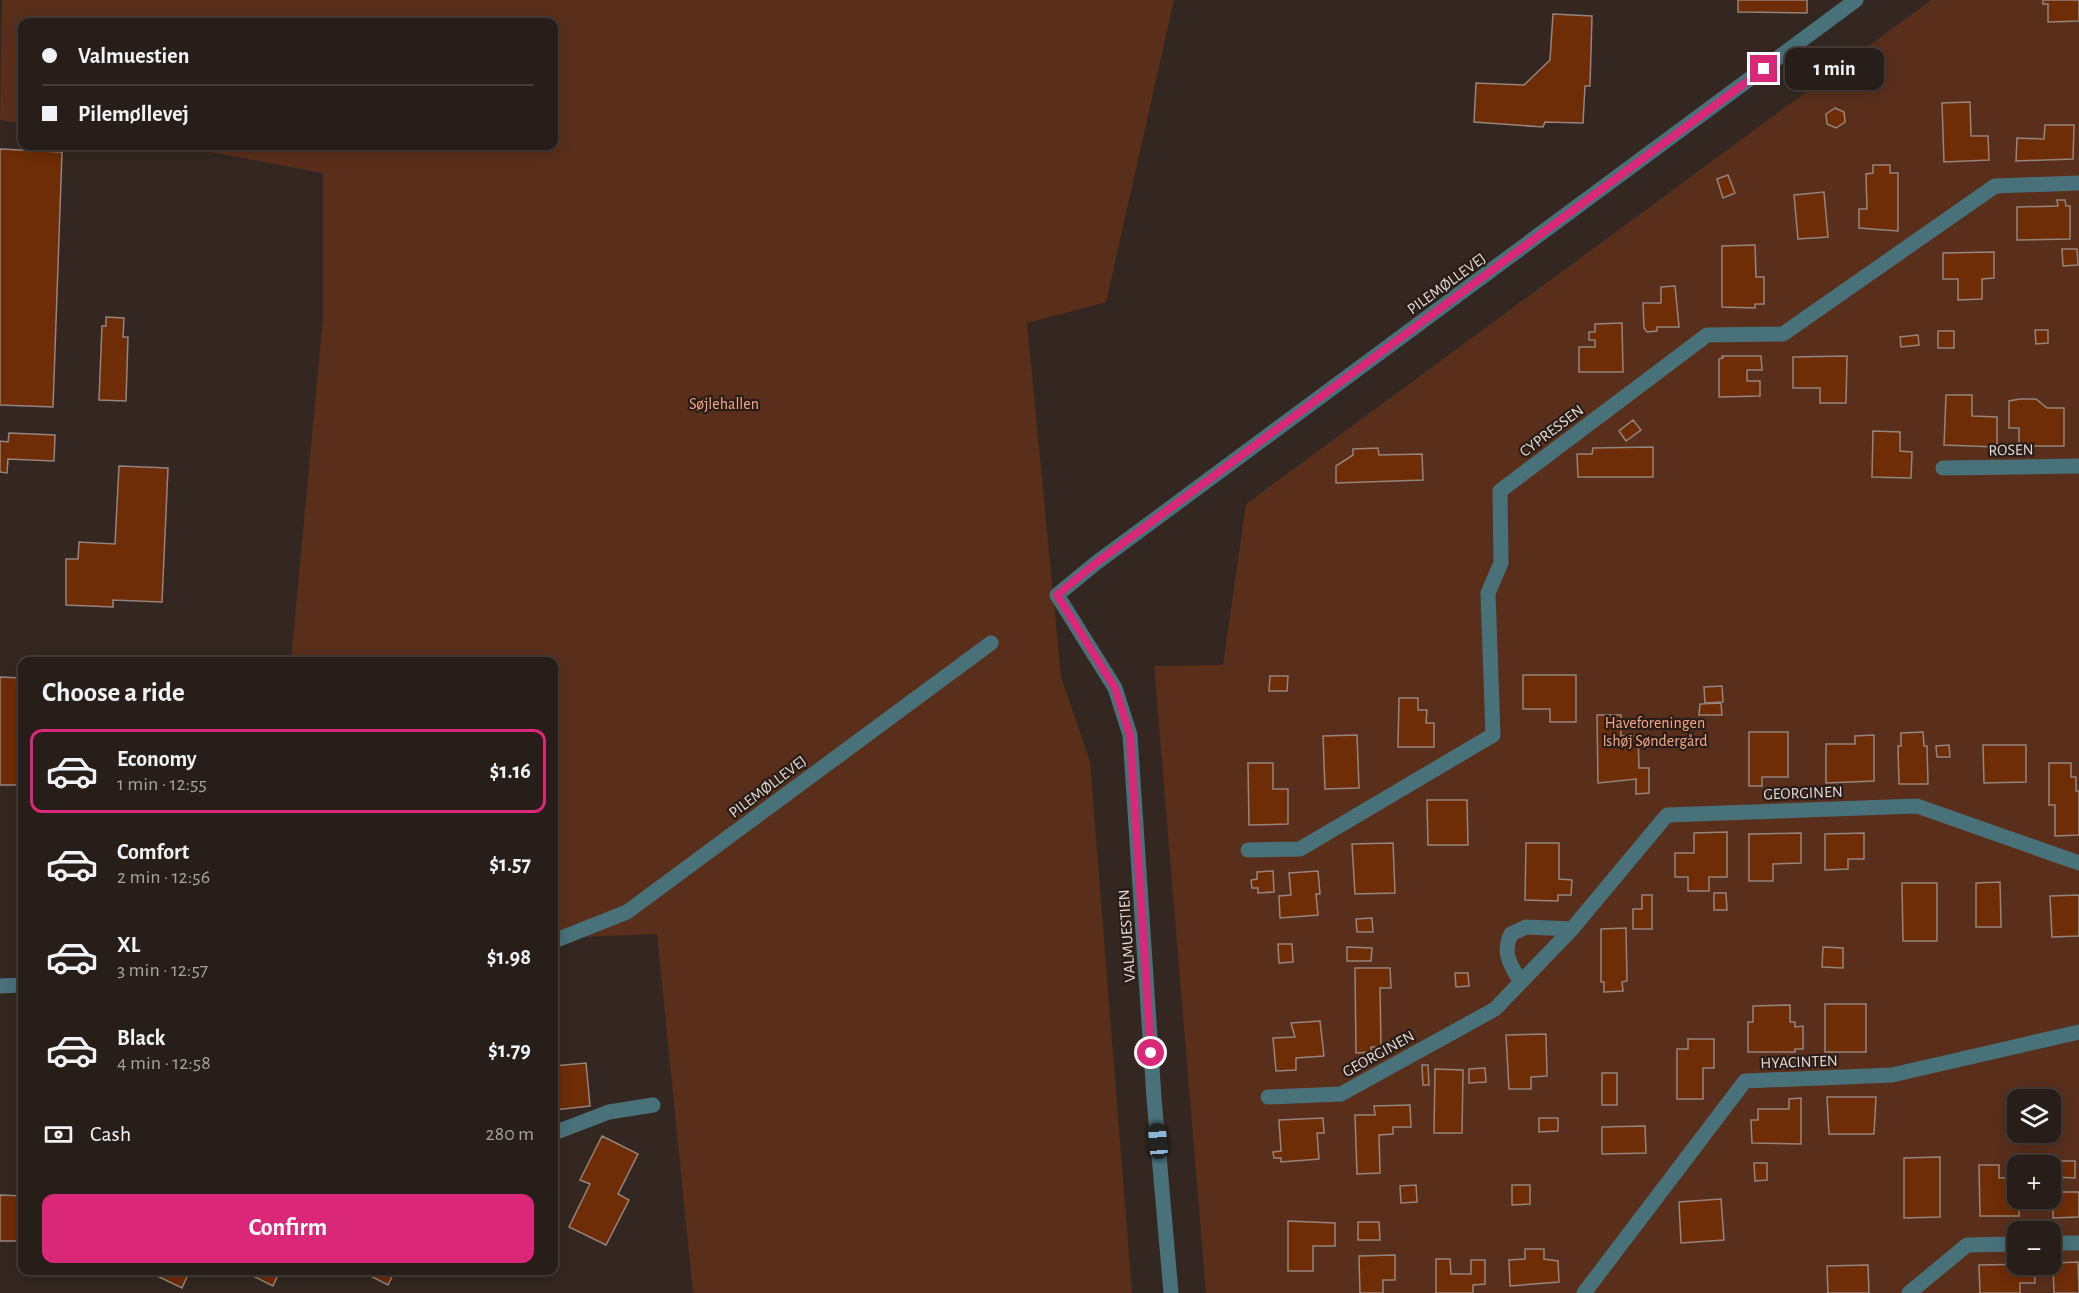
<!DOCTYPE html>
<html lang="en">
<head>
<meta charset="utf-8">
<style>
  body { margin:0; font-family:"Alegreya Sans",sans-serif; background:#332a26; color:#f1f3f6; height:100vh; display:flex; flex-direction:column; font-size:22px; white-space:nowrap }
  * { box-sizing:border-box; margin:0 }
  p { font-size:20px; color:#a4a2a2 }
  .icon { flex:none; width:33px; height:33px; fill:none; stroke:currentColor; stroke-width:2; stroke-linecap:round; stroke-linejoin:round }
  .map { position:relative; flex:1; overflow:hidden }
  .panel { position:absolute; left:18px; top:657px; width:540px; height:618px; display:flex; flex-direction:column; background:#271d19; border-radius:12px; box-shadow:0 3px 15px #0003,0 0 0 2px #433b38 }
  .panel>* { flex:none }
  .banner { position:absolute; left:18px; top:18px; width:540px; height:132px; border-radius:12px; box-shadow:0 3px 15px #0003,0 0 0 2px #433b38; display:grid; align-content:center; height:132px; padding:0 24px; background:#271d19 }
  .buttons { position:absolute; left:2007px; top:1089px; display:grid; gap:12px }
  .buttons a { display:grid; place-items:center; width:54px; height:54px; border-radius:12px; background:#271d19; box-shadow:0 3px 15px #0003,0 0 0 2px #433b38; font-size:30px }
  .end { position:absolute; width:27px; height:27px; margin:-14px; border:8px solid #db2777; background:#fff; box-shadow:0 0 0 3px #fff }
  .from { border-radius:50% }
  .bubble { position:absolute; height:42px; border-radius:12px; background:#271d19; box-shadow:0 3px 15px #0003,0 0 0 2px #433b38; font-size:20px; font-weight:700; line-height:42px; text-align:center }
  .car { position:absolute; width:18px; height:36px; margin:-18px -9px; border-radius:8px; box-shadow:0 0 4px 2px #0007; background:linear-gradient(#222 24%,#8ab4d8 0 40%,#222 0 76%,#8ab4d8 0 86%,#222 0) }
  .banner b { display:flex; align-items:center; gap:21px; height:57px; font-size:22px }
  .banner b+b { border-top:2px solid #433b38 }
  .banner i { width:15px; height:15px; background:#f1f3f6 }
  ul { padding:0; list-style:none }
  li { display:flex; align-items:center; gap:18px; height:84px; margin:0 12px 9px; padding:0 12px; border:3px solid transparent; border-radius:12px }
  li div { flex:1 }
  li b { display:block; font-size:22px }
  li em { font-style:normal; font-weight:700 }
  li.on { border-color:#db2777 }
  li>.icon { width:54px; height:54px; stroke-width:1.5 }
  h2 { padding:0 24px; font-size:27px; line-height:72px }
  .pay { display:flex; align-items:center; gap:15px; height:66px; padding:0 24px; font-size:22px }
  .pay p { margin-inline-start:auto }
  .action { display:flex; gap:12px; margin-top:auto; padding:12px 24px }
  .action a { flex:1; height:69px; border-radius:12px; background:#db2777; color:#fff; font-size:24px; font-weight:700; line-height:69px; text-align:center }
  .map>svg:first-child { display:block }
</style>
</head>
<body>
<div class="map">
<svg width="2079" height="1293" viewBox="0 0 2079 1293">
  <rect width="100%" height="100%" fill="#342721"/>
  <path fill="#592f1c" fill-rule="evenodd" d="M2,0h1172l-68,302 -79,21 34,354 29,85 42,531h-439l-36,-359 -103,4v-276l-263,-1 32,-344v-144l-146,-27h377v-124h-532v101l-22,-3z
    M1931,0h148v1293h-873l-52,-627 69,-1 23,-161zM2018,1100h32v32h-32zM2018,1166h32v32h-32zM2018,1232h32v32h-32z"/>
  <path fill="#6e2c07" stroke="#95847d" stroke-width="1.5" d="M1738,0h69v13l-69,-1z
    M2043,0h36v21l-31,1v-18h-5z
    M1553,14l39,2 -2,70h-5l-2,37 -38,-1 -2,5 -69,-5 2,-39 48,2 26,-25z
    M1970,102l1,34h17l1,24 -45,2 -2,-59z
    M1835,108l9,4 1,10 -9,6 -9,-4 -1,-10z
    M2045,125h29l-1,34 -57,2 1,-23 27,1z
    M0,149l62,3 -9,255 -53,-2z
    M1873,165h17v8h8v58l-39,-3v-19h8l-1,-35 7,-1z
    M1728,175l7,18 -12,5 -6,-19z
    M1824,192l4,45 -30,2 -4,-44z
    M2057,200h8l1,6h4v33l-53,1v-33l41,-1z
    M1755,245l1,32h8v27h-9v4l-33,-1v-61z
    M2062,249h15l1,16 -15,1z
    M1994,252v26l-12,1v20l-24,1v-21h-15v-26z
    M1675,286l4,41h-22v4l-10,1 -3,-4 -1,-25h18v-16z
    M106,317l18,1 -1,19h5l-2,64 -27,-1 3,-74h4z
    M1622,323l1,49h-44v-25h16v-7h-6v-8h6v-8z
    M2035,330h13v13l-12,1z
    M1938,331h16v17h-16z
    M1918,335l1,10 -18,2 -1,-10z
    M1722,356h39l1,14h-15v11h13v15l-41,1v-38l4,-1z
    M1847,356l-1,47h-26v-15h-27v-31z
    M1946,395h26v21l25,1v30l-53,-2z
    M2020,399h16l11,9h17v38h-45v-18h-10v-27z
    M1633,420l8,10 -15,11 -7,-10z
    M1873,431l27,1v19l12,1 -1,26 -39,-1z
    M9,433l46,2 -1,26 -46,-2 -1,14 -7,-1v-31l8,1z
    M1653,447v30h-75l-1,-23h15l1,-6z
    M1378,448l1,7 43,-1 1,26 -87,3v-17l17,-11v-6z
    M119,466l49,2 -6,134 -49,-2v7l-47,-2v-46h12l1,-17 36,2z
    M1523,675h53v47h-26v-13h-27z
    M1270,676h18l-1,15h-18z
    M0,677l22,1v107h-22z
    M1722,686l1,16 -18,1 -1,-16z
    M1399,698h19v12h9l-1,13h8v24h-36z
    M1721,703l1,12h-23l1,-11z
    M1597,715h24v21h17l1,32h10v25l-13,1v-15l-38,4z
    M1749,732h39v45h-26v9h-13z
    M1923,732l1,14h3l1,38h-29l-1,-38h3v-13z
    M1357,735l2,53 -34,1 -2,-53z
    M1874,735v46l-48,2v-39h29v-8z
    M1949,745l1,12h-13l-1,-11z
    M1983,745h43v37l-42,1z
    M1248,763h25v26h15v35l-39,1z
    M2049,763h22v14h5v14h3v44l-24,1v-31h-6z
    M1427,800h40l1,45h-40z
    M1727,832v45h-18v14h-21v-14h-13v-24h19v-20z
    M1801,833v30l-28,1v17h-24v-47z
    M1864,833v26h-16v10l-23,1v-36z
    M1393,843l2,50 -40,1 -3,-50z
    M1526,843h33v36l13,1 -1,15h-13v6l-33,-1z
    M1273,871l1,21 -16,1v-5h-6l-1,-8 6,-1v-7z
    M1318,871l2,23h-4l2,21 -38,3 -1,-22 12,-1 -2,-22z
    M2000,882l1,45h-25v-44z
    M1902,883h35v58h-34z
    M1714,893h12l1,17h-13z
    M1642,895h10v34h-19v-20h9z
    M2079,895v41l-27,1 -2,-41z
    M1372,918l1,14h-16l-1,-13z
    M1626,928l1,53 -5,1 1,9 -19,1v-10h-3v-53z
    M1278,944h14l1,18 -14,1z
    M1347,947l25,1 -1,13h-24z
    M1823,947l20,1v20l-21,-1z
    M1355,968h35l1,20h-11l1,59h-10v5l-15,1z
    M1455,973h13l1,13 -13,1z
    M1825,1004h41v48h-41z
    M1790,1005v17h5v5l8,-1v23h-8v3h-47v-30h5v-16z
    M1320,1021l4,35 -28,2v12l-20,1 -3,-33 22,-1 -4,-14z
    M1546,1034l1,42 -16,1v12h-22l-3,-54z
    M1688,1039h26v29h-11v31h-26v-50h11z
    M586,1063l4,43 -36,4v-44z
    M1422,1065h6l1,20h-6z
    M1485,1068l1,14 -17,1v-14z
    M1435,1069l28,1 -1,63h-28z
    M1602,1073h15v32h-15z
    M1827,1097h49l-2,37h-45z
    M1801,1098v46l-49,-1 -1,-23h7v-11h31v-10z
    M1410,1105l1,22h-18v7l-14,1 1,38 -23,1 -2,-59h20l-1,-9z
    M1323,1118l1,15h-7l2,26 -38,3v-4h-7l-1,-6 8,-1 -2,-31z
    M1539,1118h19v13l-19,1z
    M1645,1126l1,27 -44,1v-27z
    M602,1136l36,18 -20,40 11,6 -23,45 -37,-18 21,-43 -10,-4z
    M1940,1157v60l-36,1v-60z
    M2054,1161h21v17l-21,-1z
    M1754,1163h13v17l-12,1z
    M1979,1165h20v13l19,-1 1,39h-39z
    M1416,1185l1,17 -16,1 -1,-17z
    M1512,1185h18v19l-18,1z
    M2053,1192h26v25l-26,1z
    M0,1195l22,1v45h-22z
    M1721,1199l3,41 -43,3 -2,-41z
    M1288,1221l47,2v23h-22v25h-25z
    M1358,1222h21l1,18h-22z
    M1525,1249h19v10l14,2 1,21 -49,4 -1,-26 16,-1z
    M1395,1255v25h-12v13h-23l-1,-37z
    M1436,1259h14l1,15h20v-14h14v24l-12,1v8h-37z
    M2078,1262l1,31h-25l-1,-30z
    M2034,1264l1,19h-15v10h-40l-1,-28z
    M1868,1265l1,28h-41l-1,-27z
    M145,1270h45l-8,18z
    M241,1270h39l-7,16z
    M359,1270h36l-7,15z"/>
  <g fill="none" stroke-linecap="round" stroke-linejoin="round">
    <path stroke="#49717a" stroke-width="15" d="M1943,468l136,-2
      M1248,850l52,-1 193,-114 -5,-142 13,-30 -1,-72 207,-156 76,-1 212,-148 84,-3
      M554,941l73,-29 364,-269
      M1521,982c-11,-17 -19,-29 -10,-48l15,-7 46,2
      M0,986l22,-1
      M1268,1097l73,-3 154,-85 77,-80 95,-114 250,-9 162,57
      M554,1133l55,-21 44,-7
      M2050,1243h29
      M1171,1293l-17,-195 -24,-363 -15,-47 -58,-93 39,-32 760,-563
      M1584,1293l161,-212 147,-6 187,-43
      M1909,1293l58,-48 51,-1"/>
  </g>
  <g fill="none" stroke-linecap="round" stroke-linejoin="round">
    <path stroke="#db2777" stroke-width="8" d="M1151,1053l-21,-318 -15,-47 -58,-93 39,-32 668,-494"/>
  </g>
  <g text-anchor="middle" stroke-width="4.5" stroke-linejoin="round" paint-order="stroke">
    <g font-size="16" fill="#e5dbd8" stroke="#2a1d18">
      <text transform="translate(1446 283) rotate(-36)" y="6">PILEMØLLEVEJ</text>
      <text transform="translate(1551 430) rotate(-37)" y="6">CYPRESSEN</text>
      <text transform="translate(2011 449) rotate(-1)" y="6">ROSEN</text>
      <text transform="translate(767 786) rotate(-37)" y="6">PILEMØLLEVEJ</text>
      <text transform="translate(1803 792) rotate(-2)" y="6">GEORGINEN</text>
      <text transform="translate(1126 936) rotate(-94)" y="6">VALMUESTIEN</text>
      <text transform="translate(1378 1053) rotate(-29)" y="6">GEORGINEN</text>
      <text transform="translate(1799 1061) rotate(-2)" y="6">HYACINTEN</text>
    </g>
    <g font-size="16" fill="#f9a885" stroke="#2a1d18">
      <text x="724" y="409">Søjlehallen</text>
      <text x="1655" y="728">Haveforeningen<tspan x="1655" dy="18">Ishøj Søndergård</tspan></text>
    </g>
  </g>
</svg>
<div class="buttons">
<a><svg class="icon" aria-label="layers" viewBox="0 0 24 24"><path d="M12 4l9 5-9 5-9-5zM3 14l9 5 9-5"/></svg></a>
<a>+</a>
<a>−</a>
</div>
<i class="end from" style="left:1151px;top:1053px"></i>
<i class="end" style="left:1764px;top:69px"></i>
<div class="bubble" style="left:1785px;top:48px;width:99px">1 min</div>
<i class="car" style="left:1158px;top:1141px;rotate:355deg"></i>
<div class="banner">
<b><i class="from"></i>Valmuestien</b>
<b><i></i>Pilemøllevej</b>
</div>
<section class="panel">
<h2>Choose a ride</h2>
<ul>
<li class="on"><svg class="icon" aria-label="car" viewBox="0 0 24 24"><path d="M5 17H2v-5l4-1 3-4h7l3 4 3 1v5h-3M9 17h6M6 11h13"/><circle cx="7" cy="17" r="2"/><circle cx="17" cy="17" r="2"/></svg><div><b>Economy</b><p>1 min · 12:55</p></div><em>$1.16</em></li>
<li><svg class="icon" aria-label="car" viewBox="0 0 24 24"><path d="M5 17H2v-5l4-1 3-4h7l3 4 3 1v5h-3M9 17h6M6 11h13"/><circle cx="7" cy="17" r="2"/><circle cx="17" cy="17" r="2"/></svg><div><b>Comfort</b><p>2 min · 12:56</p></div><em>$1.57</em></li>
<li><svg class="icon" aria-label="car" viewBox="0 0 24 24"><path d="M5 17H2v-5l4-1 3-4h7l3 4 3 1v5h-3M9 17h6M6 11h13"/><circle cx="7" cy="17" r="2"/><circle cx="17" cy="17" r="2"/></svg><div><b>XL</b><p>3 min · 12:57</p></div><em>$1.98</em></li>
<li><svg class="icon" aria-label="car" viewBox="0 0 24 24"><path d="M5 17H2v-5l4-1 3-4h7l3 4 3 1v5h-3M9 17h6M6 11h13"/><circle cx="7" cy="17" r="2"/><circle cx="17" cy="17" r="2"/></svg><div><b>Black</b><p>4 min · 12:58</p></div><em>$1.79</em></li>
</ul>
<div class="pay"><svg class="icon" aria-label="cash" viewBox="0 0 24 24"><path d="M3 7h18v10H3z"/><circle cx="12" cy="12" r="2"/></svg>Cash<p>280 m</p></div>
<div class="action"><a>Confirm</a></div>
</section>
</div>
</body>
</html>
